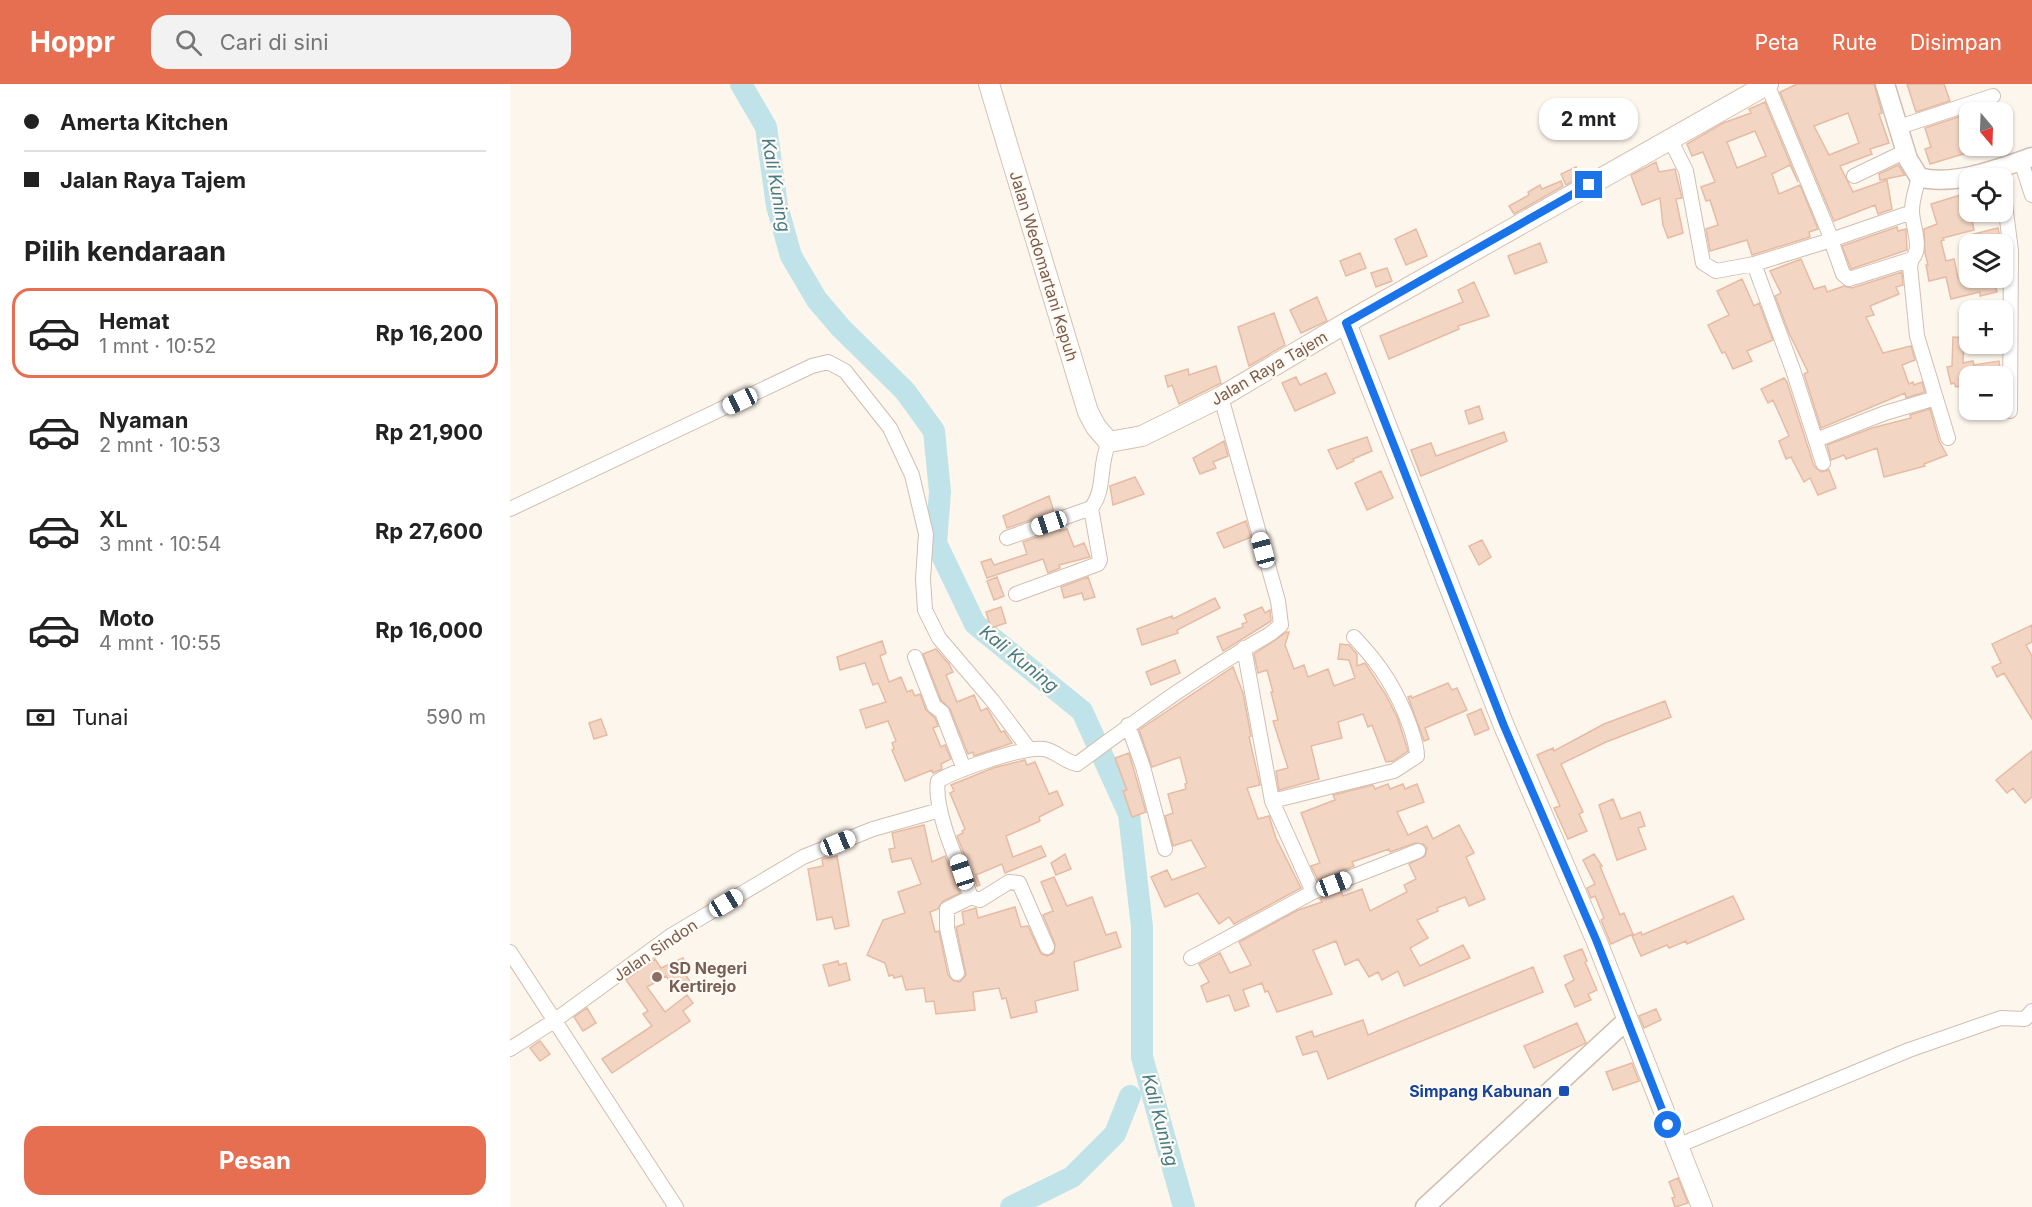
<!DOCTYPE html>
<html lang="id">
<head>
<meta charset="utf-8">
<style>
  body { margin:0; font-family:Inter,sans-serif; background:#f2f2f2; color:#222; height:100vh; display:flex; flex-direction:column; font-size:22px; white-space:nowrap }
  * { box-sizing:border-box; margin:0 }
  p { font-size:20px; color:#767676 }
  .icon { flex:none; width:33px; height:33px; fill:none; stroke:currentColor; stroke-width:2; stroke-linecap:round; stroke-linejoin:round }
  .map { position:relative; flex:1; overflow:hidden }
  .drawer { display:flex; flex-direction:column; background:#fff; width:510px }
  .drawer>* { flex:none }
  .banner { display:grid; align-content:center; height:132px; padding:0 24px; background:#fff }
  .needle { width:39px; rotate:161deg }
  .fabs { position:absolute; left:1449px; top:18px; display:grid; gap:12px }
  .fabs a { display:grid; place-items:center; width:54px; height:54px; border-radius:12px; background:#fff; box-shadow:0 2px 4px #0004; font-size:30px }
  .end { position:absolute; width:27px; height:27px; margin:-14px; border:8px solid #1a73e8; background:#fff; box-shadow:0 0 0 3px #fff }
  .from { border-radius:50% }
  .bubble { position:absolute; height:42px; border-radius:18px; background:#fff; box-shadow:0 2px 4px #0004; font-size:20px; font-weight:700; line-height:42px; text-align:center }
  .car { position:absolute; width:18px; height:36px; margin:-18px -9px; border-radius:8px; box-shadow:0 0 4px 2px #0007; background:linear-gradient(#fff 24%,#345 0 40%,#fff 0 76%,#345 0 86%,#fff 0) }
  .banner b { display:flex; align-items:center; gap:21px; height:57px; font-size:22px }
  .banner b+b { border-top:2px solid #e0e0e0 }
  .banner i { width:15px; height:15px; background:#222 }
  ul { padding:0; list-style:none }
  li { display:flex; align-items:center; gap:18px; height:90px; margin:0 12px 9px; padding:0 12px; border:3px solid transparent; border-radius:18px }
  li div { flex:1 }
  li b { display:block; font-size:22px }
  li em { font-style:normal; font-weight:700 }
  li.selected { border-color:#e76f51 }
  li>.icon { width:54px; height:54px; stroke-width:1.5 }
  h2 { padding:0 24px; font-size:27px; line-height:72px }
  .pay { display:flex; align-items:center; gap:15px; height:66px; padding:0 24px; font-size:22px }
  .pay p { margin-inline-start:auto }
  .button { display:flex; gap:12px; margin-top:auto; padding:12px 24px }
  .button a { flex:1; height:69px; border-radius:18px; background:#e76f51; color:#fff; font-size:24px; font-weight:700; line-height:69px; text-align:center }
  header { display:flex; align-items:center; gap:36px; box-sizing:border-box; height:84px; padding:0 30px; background:#e76f51; color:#fff }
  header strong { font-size:28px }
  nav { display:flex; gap:33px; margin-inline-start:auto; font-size:21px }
  .search { width:420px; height:54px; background:#f2f2f2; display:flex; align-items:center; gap:15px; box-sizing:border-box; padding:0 21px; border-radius:18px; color:#767676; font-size:22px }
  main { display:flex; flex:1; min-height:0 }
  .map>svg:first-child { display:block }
</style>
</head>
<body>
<header>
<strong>Hoppr</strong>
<div class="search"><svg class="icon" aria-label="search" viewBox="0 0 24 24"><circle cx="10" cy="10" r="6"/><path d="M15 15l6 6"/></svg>Cari di sini</div>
<nav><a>Peta</a><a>Rute</a><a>Disimpan</a></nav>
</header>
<main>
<section class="drawer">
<div class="banner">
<b><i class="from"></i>Amerta Kitchen</b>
<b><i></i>Jalan Raya Tajem</b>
</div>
<h2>Pilih kendaraan</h2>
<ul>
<li class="selected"><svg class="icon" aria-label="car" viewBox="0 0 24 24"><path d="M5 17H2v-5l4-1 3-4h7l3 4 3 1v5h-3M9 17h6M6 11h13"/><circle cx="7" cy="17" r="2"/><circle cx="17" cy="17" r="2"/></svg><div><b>Hemat</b><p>1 mnt · 10:52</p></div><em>Rp 16,200</em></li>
<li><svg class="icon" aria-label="car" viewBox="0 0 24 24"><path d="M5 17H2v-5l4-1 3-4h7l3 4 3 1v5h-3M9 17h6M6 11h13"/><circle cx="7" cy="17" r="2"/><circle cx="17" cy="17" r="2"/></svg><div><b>Nyaman</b><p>2 mnt · 10:53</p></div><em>Rp 21,900</em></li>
<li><svg class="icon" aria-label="car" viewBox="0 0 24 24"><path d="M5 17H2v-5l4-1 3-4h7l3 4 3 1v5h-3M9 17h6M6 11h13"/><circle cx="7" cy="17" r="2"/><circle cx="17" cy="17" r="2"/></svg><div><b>XL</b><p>3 mnt · 10:54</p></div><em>Rp 27,600</em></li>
<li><svg class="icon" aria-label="car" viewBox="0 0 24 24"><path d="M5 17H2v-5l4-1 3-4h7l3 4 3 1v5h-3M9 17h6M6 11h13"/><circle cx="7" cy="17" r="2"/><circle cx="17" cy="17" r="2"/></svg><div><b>Moto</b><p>4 mnt · 10:55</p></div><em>Rp 16,000</em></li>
</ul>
<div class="pay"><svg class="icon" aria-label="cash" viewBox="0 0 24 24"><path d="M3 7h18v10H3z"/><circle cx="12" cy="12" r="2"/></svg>Tunai<p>590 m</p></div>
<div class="button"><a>Pesan</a></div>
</section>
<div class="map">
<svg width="1522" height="1123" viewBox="0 0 1522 1123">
  <rect width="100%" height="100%" fill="#fdf6ec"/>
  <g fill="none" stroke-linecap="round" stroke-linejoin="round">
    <path stroke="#bfe3e8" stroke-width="22" d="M231,0l25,43 11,79 14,50 26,44 24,28 64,63 29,40 6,61 -4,51 39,81 107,87 47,103 13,113v130l42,150
      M501,1123l61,-30 43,-43 15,-38"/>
  </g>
  <path fill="#f3d5c3" stroke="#e6bba3" stroke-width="1.5" fill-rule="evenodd" d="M1287,0h77l8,29 -3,1 10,29 -19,6 2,5 -32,12 13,26 34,-12 5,29 -14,5 -3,-9 -41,16 -54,-129zM1338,29l11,30 -30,12 -15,-29z
    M1397,0h37l6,17 -34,11z
    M1255,18l33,80 -8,-17 -18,9 7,20 21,-9 18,44 -9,3 1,5 -58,18 -5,-15 -37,11 -4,-22 12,-4 -8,-25 -4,1 -5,-14 14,-5 -12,-30 -11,4 -5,-12 36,-21 28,-10 -2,-4zM1245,47l11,25 -29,12 -10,-26z
    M1460,29v39l-40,12 -5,-15 6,-2 -6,-19z
    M1146,78l3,10 16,-3 7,29 -6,1 7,34 -15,5 -5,-13 -3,-27 -18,7 -11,-30z
    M1388,81l7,10 -25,5 -1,-6z
    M1066,83l4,10 -14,8 -5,-11z
    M1051,97l2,5 -49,28 -5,-8 20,-11 -1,-3 12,-7 2,4z
    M1457,109l7,37 -31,8 1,2 -3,1 5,20 8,-2 4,19h35l4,14 -17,4v-4l-29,7 -5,-22 -17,4 -3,-16h2l-3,-12 -1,-24 13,-5 -6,-20z
    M1387,143l1,4 8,-2 1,21 -56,19 -9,-23z
    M1488,144l3,16h-28l-3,-9z
    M906,145l11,27 -21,9 -11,-26z
    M1030,159l7,19 -32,12 -7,-18z
    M850,169l6,15 -20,8 -6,-15z
    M1291,175l13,30 11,-3 2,6 17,-6 8,2 50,-16 1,13 -7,2 3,7 -29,12 4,9 -8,2 17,36 28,-7 4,14 -13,5 7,19 4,-2 1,3 8,-3 3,10 -19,6 -1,-5 -84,35 -17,-54 4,-2 -19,-39 -14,-37 6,-3 -11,-22z
    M877,184l5,13 -16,6 -5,-14z
    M1232,195l12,27 5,-3 14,37 -26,11 5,10 -19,8 -8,-17 -3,1 -14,-28 21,-10 -12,-24z
    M964,198l15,34 -31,10 1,3 -70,30 -9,-23 83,-34 -5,-12z
    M807,213l10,24 -26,12 -11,-23z
    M764,229l11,32 -36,21 -11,-39z
    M1443,253l11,1 -1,25 10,-2 1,4 25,-4 2,15h-31v8l-14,3 -2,-4 -3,1 -4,-17 5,-1z
    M706,282l5,17 -42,21 -7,-19 -4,2 -3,-11 23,-7 1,6z
    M816,289l9,20 -40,18 -13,-28 14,-6 4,8z
    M1274,294l3,4 27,84 7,6 8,-2 7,18 -18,7 -8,-17 -6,4 -13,-25 -5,2 -7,-18 10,-5 -16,-36 -5,3 -7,-14z
    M969,322l4,13 -14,5 -4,-13z
    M1420,325l9,32 8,14 -23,9 1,2 -41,11 -7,-29 -31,11 -2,-4 -13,5 -4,-15 45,-17 39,-10 -1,-3z
    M994,348l3,9 -86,35 -10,-26 20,-7 5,13z
    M857,353l5,14 -19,8 1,2 -17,8 -9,-19z
    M714,357l4,15 -15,6 3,6 -16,6 -7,-16z
    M871,387l12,27 -26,12 -12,-27z
    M625,393l9,17 -31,11 -3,-19z
    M539,412l5,16 -47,16 -4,-12z
    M736,437l5,16 -27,11 -7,-15z
    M550,445v2l7,-2 7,18 10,-4 6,14 -31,8 1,3 -12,5 -5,-14 -56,19 -6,-16 10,-3 3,6 33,-11 -4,-12z
    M972,456l9,17 -12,8 -10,-19z
    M487,493l7,19 -10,4 -7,-19z
    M578,493l7,20 -11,3 -2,-7 -18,5 -3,-11z
    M705,514l5,10 -43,22 1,3 -36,12 -5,-16 35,-13 1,3z
    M491,523l5,16 -15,5 -5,-16z
    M752,523l3,6 5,-3 1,11 -48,30 -6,-14 26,-10 -1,-3 5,-2 -3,-7z
    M1522,541v17l-6,3 6,11v63l-28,-46 -7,4 -5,-10 9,-4 -9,-19z
    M777,548h2l-4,13 9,24 10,-4 4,12 20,-8 6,17 21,-8 -6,-18 -11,-1 2,-15 9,1 8,9v12l8,-3 21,32 12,24 10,32 -15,10 -7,1 -14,-37 -4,2 -5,-13 -25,8 4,16 -31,8 8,33 -40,11 -3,-19 12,-3 -15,-47 5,-1 -7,-28h2l-6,-22 -9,3 -4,-19z
    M372,557l4,12 -6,3 9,26 12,-5 6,15 5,-2 3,6 5,-2 6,16 9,8 3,8 -5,2 8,19 4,-2 6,14 -10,5 1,5 -9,4 -1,-3 -27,11 -13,-31 2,-1 -2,-6 4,-2 -8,-20 -22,7 -6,-18 26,-8 -8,-19 -5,2 -8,-22 -25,7 -3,-13z
    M426,565l13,15 4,8 -7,3 11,27 17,-7 7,16 6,-3 14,24 3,-1 8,12 -38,13 -1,-4 -5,2 -18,-45 -9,-9 -18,-46z
    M665,576l5,13 -29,12 -5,-13z
    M723,583l10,26 8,43 -2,1 11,48 -13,3 11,31 11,-3 7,22 25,50 -67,36 -5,-7 -10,7 -21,-31 -33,14 -14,-30 16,-7 5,10 34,-13 -15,-27 -18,6 -8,-30 8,-3 -5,-19 18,-5 -1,-5 2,-1 -7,-26 -28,10 -13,-37z
    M938,599l4,7 5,-2 10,22 -42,18 4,11 -5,2 -16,-44 3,-1 1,2z
    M1155,617l6,16 -65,25 -45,22 22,48 -4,2 8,17 -19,8 -14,-31 6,-2 -23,-51 16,-7 1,3 50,-27z
    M971,625l8,20 -14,6 -8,-20z
    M91,635l6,16 -13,4 -5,-16z
    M1522,667v46l-7,6 -12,-15 -6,5 -11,-13z
    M619,669l17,59 -14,5 -9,-26 4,-1 -12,-32z
    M515,676l2,5 8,-3 14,32 8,-3 6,14 -24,12 1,4 -34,15 7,21 28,-11 5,10 -41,17 -3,-9 -26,11 4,10 -3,1 -20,-50 6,-3 -1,-2 3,-2 -15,-36 4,-2 -3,-6 42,-17z
    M878,700l2,5 13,-5 2,5 12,-5 7,18 -27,10 11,23 19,-9 6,13 26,-14 15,28 -8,4 19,42 -16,7 -4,-9 -28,11 1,3 -21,9 11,18 -18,10 10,18 43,-21 7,13 -66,28 -6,-15 -16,9 -4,-8 -9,5 -11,-18 -13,6 -9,-24 -23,9 19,44 -55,18 -9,-21 -3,1 -3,-9 -19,7 6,16 -14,5 -6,-16 -22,7 -6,-16 8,-4 -10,-18 21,-11 10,20 21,-8 -12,-23 59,-32 24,-8 -2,-3 21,-8 2,5 19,-7 8,22 37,-19 -3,-7 12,-6 -7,-15 16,-8 2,-8 -4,-4 -8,-1 -25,9 -1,-3 -37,13 2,4 -36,14 -7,-14 9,-3 -19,-50 34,-13 -2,-5 40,-10 2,4z
    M1103,715l8,20 19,-7 5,14 -7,2 8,21 -29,11 -18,-55z
    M414,741l8,37 13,-6 15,37 -17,8 -5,8 -8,3 5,20 4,-1 9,44 6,6 6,1 6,-7 -10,-48 8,-3 -2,-12 14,-4 2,10 37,-11 6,20 7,-1 13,28 6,2 7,-3 1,-9 -12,-29 10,-4 -12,-29 13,-5 13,29 25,-9 14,38 10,-3 5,15 -47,15 4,28 -43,11 2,11 -26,6 -5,-20 -4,1 -3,-11 -26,4 2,18 -39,4 -2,-13 -8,1 -2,-14 -18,2 -4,-14 -8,2 -1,-3 -4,1 -4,-13 -18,-8 16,-35 22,-7 -7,-21 23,-8 -10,-26 -19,4 -3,-13 6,-1 -3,-15z
    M555,770l6,15 -15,6 -5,-12z
    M1084,770l8,12h-2l20,49 4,-2 9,21 -22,10 -10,-24 3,-2 -9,-22 -4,2 -4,-10 8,-4 -12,-24z
    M327,772l12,70 -14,3 -3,-12 -15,3 -9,-51 15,-3 -1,-7z
    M1223,812l11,23 -57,25 -1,-3 -17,7 -2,-3 -26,11 -9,-20 9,-4 1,3z
    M1072,865l5,12 -2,1 12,28 -9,4 3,6 -16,7 -10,-22 9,-5 -10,-24z
    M173,874l5,11 -5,2 8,12 -13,10 -12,-17 -19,11 18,25 22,-17 6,8 -10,8 7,10 -78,52 -10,-14 50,-33 -9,-12 5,-3 -22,-31 29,-21 6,9z
    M328,877l1,4 7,-2 4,17 -21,6 -6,-21z
    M1023,883l10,25 -215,87 -11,-28 -14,4 -7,-18 16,-6 2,6 49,-17 5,15z
    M77,924l9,15 -13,8 -9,-14z
    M1146,925l5,11 -17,8 -5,-12z
    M1067,939l9,20 -52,25 -10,-22z
    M30,957l10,13 -10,7 -10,-13z
    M1122,979l7,18 -26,9 -7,-18z
    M1168,1094l10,25 -13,4 -3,-9 3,-1 -6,-15z"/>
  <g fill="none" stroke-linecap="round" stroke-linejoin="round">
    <defs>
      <path id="minor" d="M1257,0l65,156
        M1389,43l94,-31
        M1160,55l16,32 17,92 13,8 38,-7
        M1511,77l11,34
        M1344,92l52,-25
        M1492,96l9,71 -1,160
        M1321,156l12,34 6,5 63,-20c11,-11 0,-34 0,-48 0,-12 4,-22 7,-34
        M1402,175l-2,7 7,70 31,102
        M1306,356l69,-27 51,-15
        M1313,379l-30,-93 -39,-106 77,-24 81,-28
        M0,425l302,-143 16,-4 17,9 45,57 22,47 14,59 -3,45 2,31 14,28 53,62 37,49
        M497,454l84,-30c15,-18 7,-42 18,-66
        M506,510l82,-30 2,-4 -9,-52
        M734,564l28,153 41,91
        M405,573l19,49 8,6 22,57
        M618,641l15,42 22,82
        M762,717l122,-30 23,-15c0,-9 -3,-18 -6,-27 -13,-37 -30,-64 -57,-92
        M461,813c-11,-30 -38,-86 -33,-116 18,-11 86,-35 106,-32 12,2 21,13 33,15 63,-46 125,-92 193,-130l11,-9 -3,-24 -57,-204
        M0,868l166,255
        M681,874l122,-66 105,-41
        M447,889l-10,-45v-19l24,-12 9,3 29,-18 10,1 28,64
        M0,965l44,-28 118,-86 131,-78 70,-28 67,-19
        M1167,1062l232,-96 92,-32 24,1 7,-8"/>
      <path id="tertiary" d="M1375,0l23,75 11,18c33,10 81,-9 113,-20
        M915,1123l202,-187"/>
      <path id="secondary" d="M479,0l99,328 8,15 13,15 33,-6 79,-39 125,-74 422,-239
        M836,239l158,403 93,216 105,265"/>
    </defs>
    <use href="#minor" stroke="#d1beb0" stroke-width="16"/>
    <use href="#tertiary" stroke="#d1beb0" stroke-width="21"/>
    <use href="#secondary" stroke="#d6c0b0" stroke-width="22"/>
    <use href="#minor" stroke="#fff" stroke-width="14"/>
    <use href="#tertiary" stroke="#fff" stroke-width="18"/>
    <use href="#secondary" stroke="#fff" stroke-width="20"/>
  </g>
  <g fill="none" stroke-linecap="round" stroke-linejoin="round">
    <path stroke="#1a73e8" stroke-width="8" d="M1079,101l-243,138 158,403 93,216 71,183"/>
  </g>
  <circle fill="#8d6e63" stroke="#fffaf3" stroke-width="2" cx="147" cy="893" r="6"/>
  <rect fill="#1a4fb4" stroke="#fffaf3" stroke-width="2" x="1048" y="1001" width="12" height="12" rx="3"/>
  <g text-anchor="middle" stroke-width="4.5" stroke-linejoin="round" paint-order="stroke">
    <g font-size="16" fill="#7a5c4d" stroke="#fffaf3">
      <text transform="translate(534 182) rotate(73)" y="6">Jalan Wedomartani Kepuh</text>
      <text transform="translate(759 284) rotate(-30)" y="6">Jalan Raya Tajem</text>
      <text transform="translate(145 866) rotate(-34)" y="6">Jalan Sindon</text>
    </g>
    <g font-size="16" font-weight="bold" fill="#785e54" stroke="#fffaf3" text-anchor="start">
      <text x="159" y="890">SD Negeri<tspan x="159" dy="18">Kertirejo</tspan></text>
    </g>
    <g font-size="16" font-weight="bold" fill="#164399" stroke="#fffaf3" text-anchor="end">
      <text x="1042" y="1013">Simpang Kabunan</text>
    </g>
    <g font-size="18" font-style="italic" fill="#437c86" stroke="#fffaf3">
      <text transform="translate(266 101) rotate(80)" y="6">Kali Kuning</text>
      <text transform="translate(509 575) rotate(39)" y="6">Kali Kuning</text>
      <text transform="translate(650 1036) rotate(75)" y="6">Kali Kuning</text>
    </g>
  </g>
</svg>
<div class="fabs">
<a><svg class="needle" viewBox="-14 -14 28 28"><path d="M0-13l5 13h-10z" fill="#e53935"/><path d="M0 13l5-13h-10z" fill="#767676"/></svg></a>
<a><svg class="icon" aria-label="locate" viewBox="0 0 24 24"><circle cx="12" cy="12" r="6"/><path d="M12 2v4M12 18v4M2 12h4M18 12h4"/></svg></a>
<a><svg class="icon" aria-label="layers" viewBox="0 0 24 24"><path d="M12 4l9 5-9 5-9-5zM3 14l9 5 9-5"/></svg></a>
<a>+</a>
<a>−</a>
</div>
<i class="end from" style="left:1158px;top:1041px"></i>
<i class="end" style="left:1079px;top:101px"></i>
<div class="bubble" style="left:1029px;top:14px;width:99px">2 mnt</div>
<i class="car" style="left:230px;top:317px;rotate:245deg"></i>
<i class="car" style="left:539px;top:439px;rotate:251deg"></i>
<i class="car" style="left:753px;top:466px;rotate:345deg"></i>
<i class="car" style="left:328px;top:759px;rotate:68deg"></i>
<i class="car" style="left:452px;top:788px;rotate:342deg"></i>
<i class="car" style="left:824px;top:800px;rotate:69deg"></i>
<i class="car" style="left:216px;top:819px;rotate:59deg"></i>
</div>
</main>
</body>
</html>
